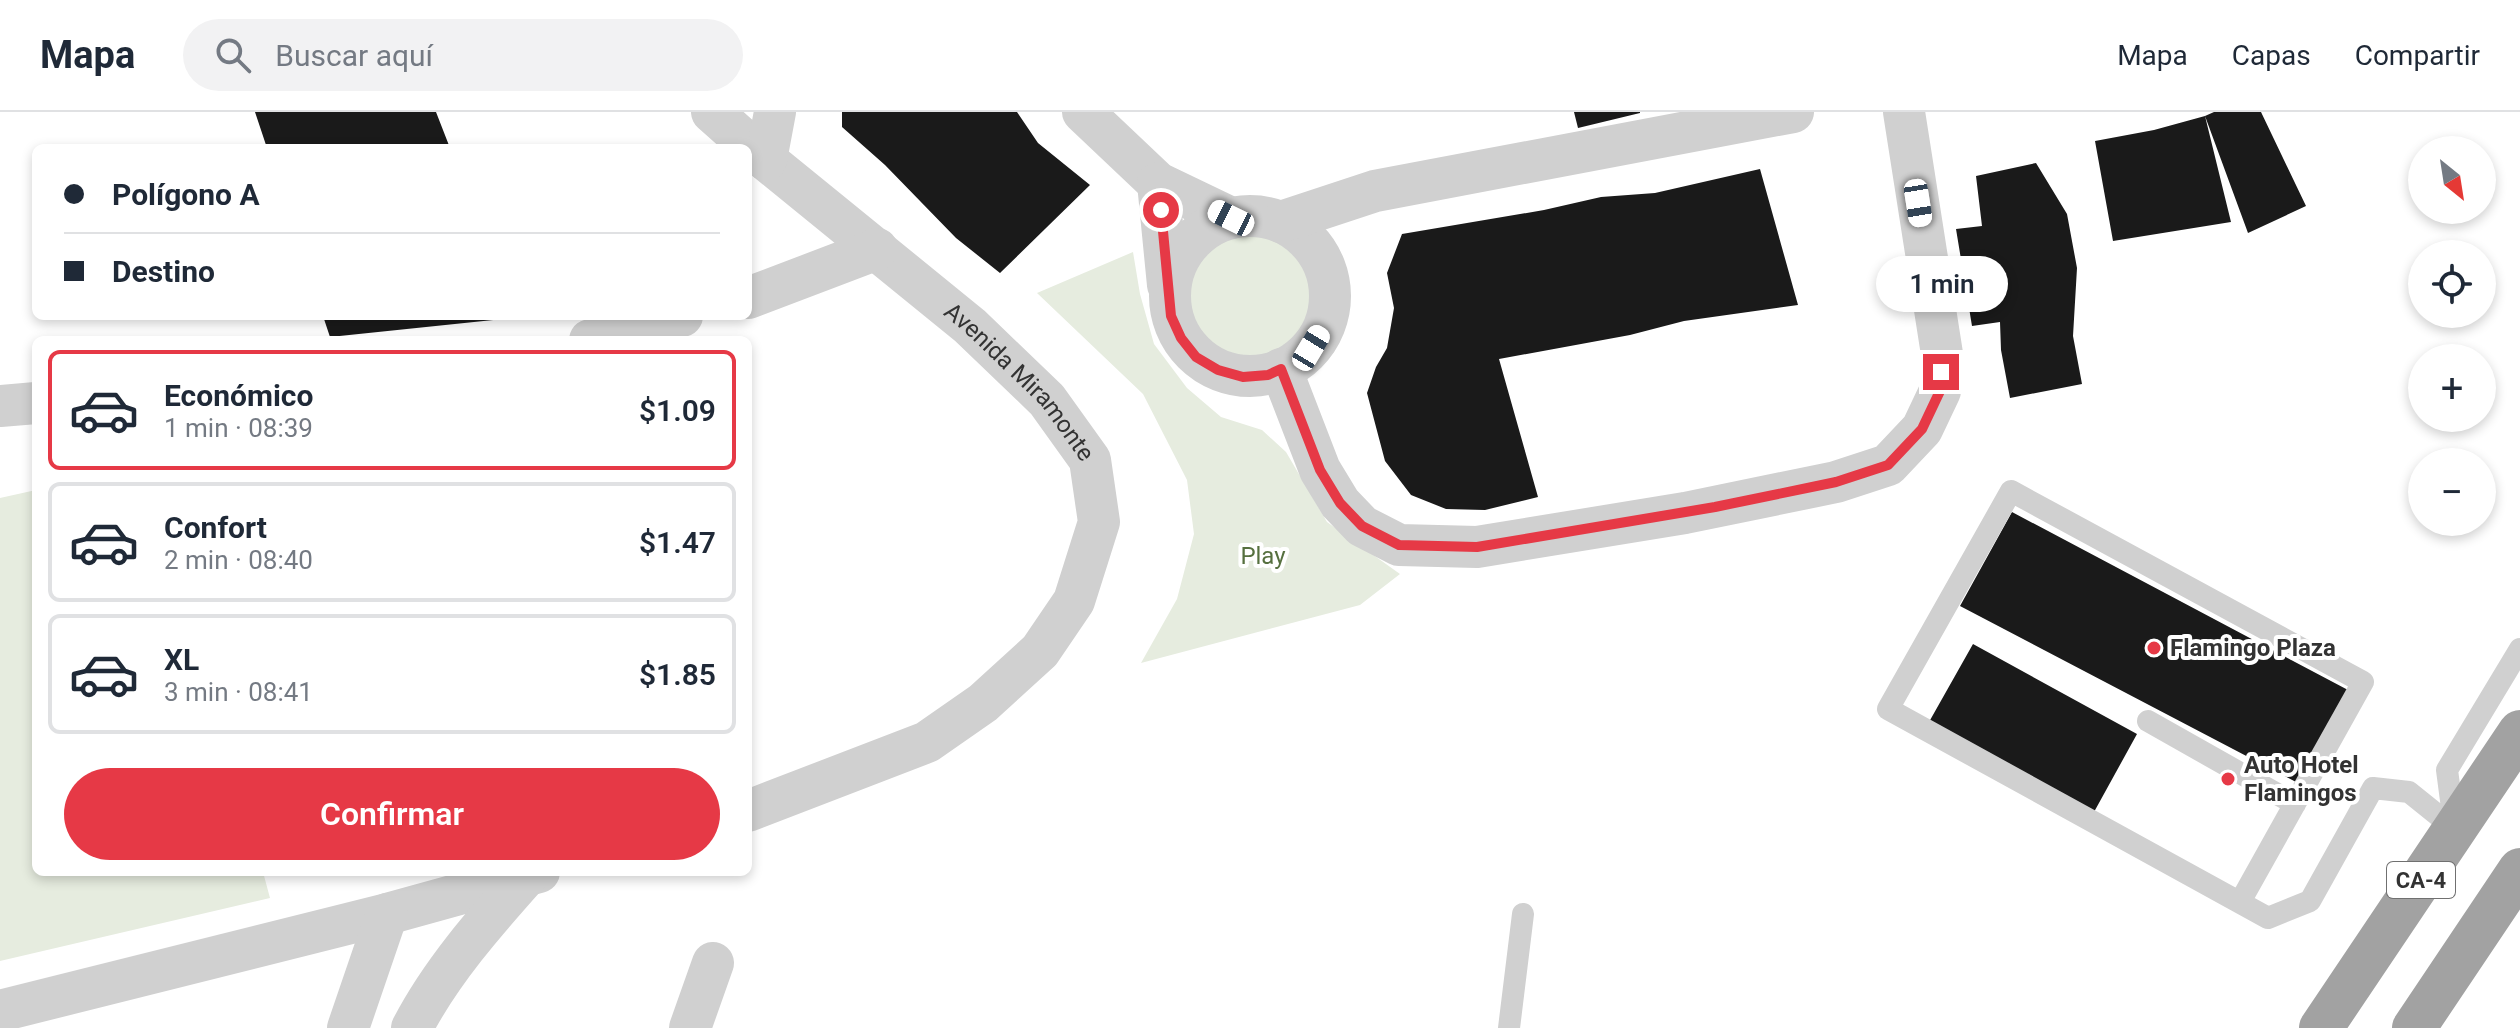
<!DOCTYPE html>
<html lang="es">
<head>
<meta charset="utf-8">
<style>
  body { margin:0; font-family:Roboto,sans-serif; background:#f2f2f3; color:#1f2937; height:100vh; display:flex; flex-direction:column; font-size:30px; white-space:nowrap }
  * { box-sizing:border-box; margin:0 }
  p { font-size:26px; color:#747a83 }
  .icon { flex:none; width:44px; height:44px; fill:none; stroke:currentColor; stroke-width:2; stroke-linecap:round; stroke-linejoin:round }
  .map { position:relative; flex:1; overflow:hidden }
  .side { position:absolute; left:32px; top:224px; width:720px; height:540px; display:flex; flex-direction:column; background:#fff; border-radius:12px; box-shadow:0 4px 12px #0003 }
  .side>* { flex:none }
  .top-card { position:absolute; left:32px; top:32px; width:720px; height:176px; border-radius:12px; box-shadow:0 4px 12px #0003; display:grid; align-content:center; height:176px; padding:0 32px; background:#fff }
  .needle { width:52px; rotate:150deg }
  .tools { position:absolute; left:2408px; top:24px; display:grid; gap:16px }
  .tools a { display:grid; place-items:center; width:88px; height:88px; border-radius:50%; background:#fff; box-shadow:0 4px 12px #0003; font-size:40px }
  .end { position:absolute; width:36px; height:36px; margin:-18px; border:10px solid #e63946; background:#fff; box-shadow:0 0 0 4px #fff }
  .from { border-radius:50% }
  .bubble { position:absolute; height:56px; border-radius:28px; background:#fff; box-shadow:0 4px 12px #0003; font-size:26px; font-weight:600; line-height:56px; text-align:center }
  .car { position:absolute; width:24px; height:48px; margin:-24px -12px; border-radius:10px; box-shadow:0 0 6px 2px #0007; background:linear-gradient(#fff 24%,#345 0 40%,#fff 0 76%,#345 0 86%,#fff 0) }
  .top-card b { display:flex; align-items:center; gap:28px; height:76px; font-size:30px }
  .top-card b+b { border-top:2px solid #e0e1e3 }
  .top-card i { width:20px; height:20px; background:#1f2937 }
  ul { padding:14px 0 0; list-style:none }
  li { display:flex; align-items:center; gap:24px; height:120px; margin:0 16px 12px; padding:0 16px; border:4px solid #e0e1e3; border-radius:12px }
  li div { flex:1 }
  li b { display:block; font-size:30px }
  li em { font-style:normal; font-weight:600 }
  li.on { border-color:#e63946 }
  li>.icon { width:72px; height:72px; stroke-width:1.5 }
  .action { display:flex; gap:16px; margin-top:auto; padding:16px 32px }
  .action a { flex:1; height:92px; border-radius:48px; background:#e63946; color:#fff; font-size:32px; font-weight:600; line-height:92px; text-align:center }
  header { display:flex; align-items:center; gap:48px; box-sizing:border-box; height:112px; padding:0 40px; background:#fff; border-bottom:2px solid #e0e1e3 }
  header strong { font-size:38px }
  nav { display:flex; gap:44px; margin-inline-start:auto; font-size:28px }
  .search { width:560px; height:72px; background:#f2f2f3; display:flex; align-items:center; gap:20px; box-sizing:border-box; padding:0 28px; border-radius:44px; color:#747a83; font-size:30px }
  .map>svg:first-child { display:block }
</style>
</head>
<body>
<header>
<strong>Mapa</strong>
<div class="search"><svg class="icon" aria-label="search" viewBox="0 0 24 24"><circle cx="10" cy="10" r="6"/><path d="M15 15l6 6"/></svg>Buscar aquí</div>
<nav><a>Mapa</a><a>Capas</a><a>Compartir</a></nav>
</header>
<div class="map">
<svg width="2520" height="916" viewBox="0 0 2520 916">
  <rect width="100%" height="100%" fill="#fff"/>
  <path fill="#e6ecdf" d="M1188 184a62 62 0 1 1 124 0a62 62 0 1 1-124 0Z
    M1133,140l7,42 14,50 33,44 34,29 41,13 24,22 41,70 73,52 -40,31 -219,58 36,-64 17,-65 -7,-54 -44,-86 -106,-101z
    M36,378v382h227l7,26 -270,63v-463z"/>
  <path fill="#1a1a1a" d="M255,0h181l14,36h-183z
    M842,0h175l21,31 52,42 -90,88 -44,-35 -71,-73 -43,-38z
    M1574,0h66v1l-62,15z
    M2214,0h47l45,94 -58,27 -43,-117z
    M2205,4l26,106 -118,19 -18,-100 59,-11z
    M2036,51l31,51 10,54 -4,68 9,48 -72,14 -9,-48 -1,-28 -28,4 -16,-97 26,-3 -6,-50z
    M1760,57l38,136 -114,16 -54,14 -131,24 39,138 -53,13 -39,-1 -35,-14 -26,-34 -18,-68 9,-26 11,-19 7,-40 -7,-35 15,-39 142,-24 57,-13 54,-4z
    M323,204h190v2l-183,19z
    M2012,400l336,178 -52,92 -336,-176z
    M1973,532l164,90 -43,78 -165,-90z"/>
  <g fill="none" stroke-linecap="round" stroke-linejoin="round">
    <path stroke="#d0d0d0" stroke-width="22" d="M2148,609l147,83
      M2454,711l-7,-53 73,-121
      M2240,790l123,-220 -352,-191 -123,218 380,209 42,-17 63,-113 36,4 46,37
      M1509,916l14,-114"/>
    <g stroke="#d0d0d0" stroke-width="42">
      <path id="s1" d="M712,0l54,48 204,166 77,74 43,60 9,62 -25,79 -34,50 -57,52 -56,39 -179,69"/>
      <path d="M1083,0l75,71 73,35"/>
      <path d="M766,48l9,-48"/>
      <path d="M1158,71l10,102"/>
      <circle cx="1250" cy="184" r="80"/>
      <path d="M1281,110l94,-31 418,-79"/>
      <path d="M748,186l129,-49"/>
      <path d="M590,228l92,-24"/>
      <path d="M1281,257l39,101 20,33 22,23 37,19 78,2 208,-34 151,-31 52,-17 34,-36 18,-38 2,-37 -38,-242"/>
      <path d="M0,294l36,-3"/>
      <path d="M0,899l387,-97 152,-42"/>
      <path d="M348,916l39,-114"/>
      <path d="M412,916c29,-56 73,-106 115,-153"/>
      <path d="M690,916l23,-65"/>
    </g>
    <path stroke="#a2a2a2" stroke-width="44" d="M2321,916l199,-296
      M2414,916l106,-158"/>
  </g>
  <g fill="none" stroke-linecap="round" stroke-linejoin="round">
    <path stroke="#e63946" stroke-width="10" d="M1161,98l10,106 10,22 15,19 22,13 25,7 25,-2 13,-6 39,101 20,33 22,23 37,19 78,2 238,-40 121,-25 52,-17 34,-36 18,-38 1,-19"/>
  </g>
  <g fill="#e63946" stroke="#fff" stroke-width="3">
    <circle cx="2154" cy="536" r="8"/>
    <circle cx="2228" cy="667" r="8"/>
  </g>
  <g text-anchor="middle" stroke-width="8" stroke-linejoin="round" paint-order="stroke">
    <rect fill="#fff" stroke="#707070" stroke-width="2" x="2387" y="750" width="68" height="36" rx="6"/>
    <g font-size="22" font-weight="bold" fill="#333">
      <text x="2421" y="776">CA-4</text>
    </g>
    <g font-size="24" fill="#333" stroke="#fff">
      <text dy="8" stroke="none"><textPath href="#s1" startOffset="410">Avenida Miramonte</textPath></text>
    </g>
    <g font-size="24" fill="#56703f" stroke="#fff">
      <text x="1263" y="452">Play</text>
    </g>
    <g font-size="24" font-weight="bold" fill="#333" stroke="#fff" text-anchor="start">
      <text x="2170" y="544">Flamingo Plaza</text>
      <text x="2244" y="661">Auto Hotel<tspan x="2244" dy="28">Flamingos</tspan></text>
    </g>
  </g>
</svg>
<div class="tools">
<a><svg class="needle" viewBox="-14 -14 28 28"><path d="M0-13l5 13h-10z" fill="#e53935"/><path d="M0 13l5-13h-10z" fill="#747a83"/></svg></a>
<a><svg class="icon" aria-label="locate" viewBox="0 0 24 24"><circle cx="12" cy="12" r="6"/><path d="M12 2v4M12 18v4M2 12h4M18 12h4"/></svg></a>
<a>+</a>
<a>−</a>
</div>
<i class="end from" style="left:1161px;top:98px"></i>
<i class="end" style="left:1941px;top:260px"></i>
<div class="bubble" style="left:1876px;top:144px;width:132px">1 min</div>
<i class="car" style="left:1918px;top:91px;rotate:171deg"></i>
<i class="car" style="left:1231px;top:106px;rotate:296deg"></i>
<i class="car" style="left:1311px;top:236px;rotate:31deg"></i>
<div class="top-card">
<b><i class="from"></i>Polígono A</b>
<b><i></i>Destino</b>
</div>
<section class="side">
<ul>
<li class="on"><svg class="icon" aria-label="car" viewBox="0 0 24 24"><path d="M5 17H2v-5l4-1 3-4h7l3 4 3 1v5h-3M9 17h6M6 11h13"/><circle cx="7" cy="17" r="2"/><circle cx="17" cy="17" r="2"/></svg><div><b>Económico</b><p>1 min · 08:39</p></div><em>$1.09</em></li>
<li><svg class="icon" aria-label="car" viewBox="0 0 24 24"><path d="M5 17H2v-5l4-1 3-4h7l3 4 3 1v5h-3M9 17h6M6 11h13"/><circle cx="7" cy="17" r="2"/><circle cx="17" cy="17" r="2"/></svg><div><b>Confort</b><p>2 min · 08:40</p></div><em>$1.47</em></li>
<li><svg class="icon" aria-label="car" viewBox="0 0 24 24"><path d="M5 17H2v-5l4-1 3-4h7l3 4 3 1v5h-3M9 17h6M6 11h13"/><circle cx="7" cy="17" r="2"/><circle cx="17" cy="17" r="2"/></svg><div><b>XL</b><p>3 min · 08:41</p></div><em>$1.85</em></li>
</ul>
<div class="action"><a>Confirmar</a></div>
</section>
</div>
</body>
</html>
